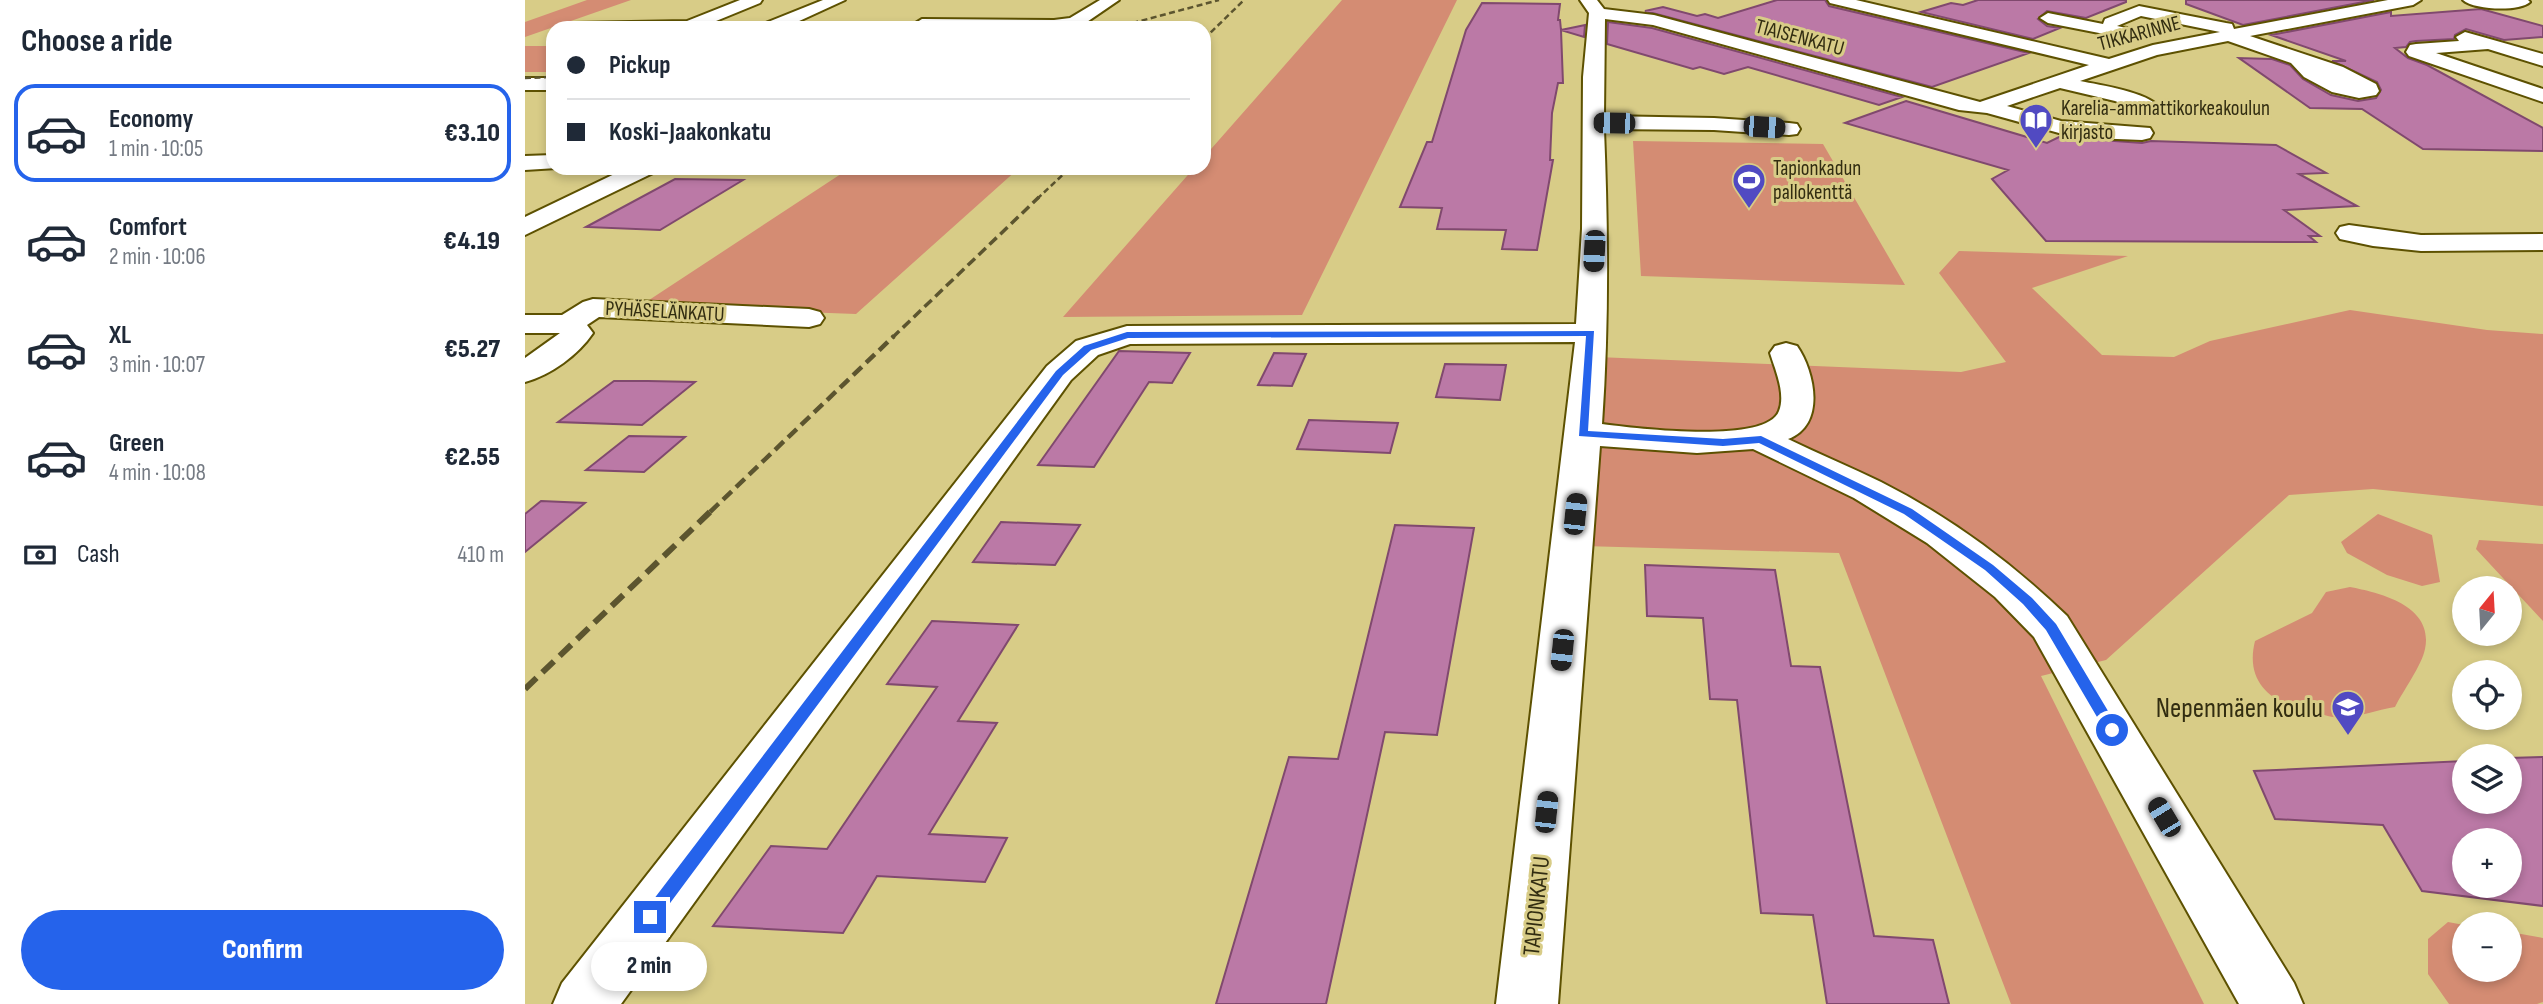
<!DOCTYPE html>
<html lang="en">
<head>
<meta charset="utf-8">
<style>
  body { margin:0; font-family:"Sofia Sans Condensed",sans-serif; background:#f2f2f3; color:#1f2937; height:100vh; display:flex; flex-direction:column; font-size:26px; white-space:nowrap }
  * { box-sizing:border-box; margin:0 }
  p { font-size:23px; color:#747a83 }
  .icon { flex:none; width:38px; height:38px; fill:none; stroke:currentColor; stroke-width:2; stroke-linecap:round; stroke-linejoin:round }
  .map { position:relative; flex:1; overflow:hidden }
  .drawer { display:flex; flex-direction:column; background:#fff; width:525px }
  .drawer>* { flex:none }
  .banner { position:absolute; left:21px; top:21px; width:665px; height:154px; border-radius:21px; box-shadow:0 4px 10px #0003; display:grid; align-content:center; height:154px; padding:0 21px; background:#fff }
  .needle { width:46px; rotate:18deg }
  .fabs { position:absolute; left:1927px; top:576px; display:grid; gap:14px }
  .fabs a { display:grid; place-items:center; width:70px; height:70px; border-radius:50%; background:#fff; box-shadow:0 4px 10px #0003; font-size:35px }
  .end { position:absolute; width:32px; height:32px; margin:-16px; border:9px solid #2563eb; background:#fff; box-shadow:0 0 0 4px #fff }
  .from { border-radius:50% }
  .bubble { position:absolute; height:49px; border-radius:24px; background:#fff; box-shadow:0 4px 10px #0003; font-size:23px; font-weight:800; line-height:49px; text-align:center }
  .car { position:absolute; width:21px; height:42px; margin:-21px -10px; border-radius:9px; box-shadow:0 0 5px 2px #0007; background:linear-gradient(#222 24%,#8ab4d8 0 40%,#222 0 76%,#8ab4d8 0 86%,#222 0) }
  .banner b { display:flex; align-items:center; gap:24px; height:66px; font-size:26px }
  .banner b+b { border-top:2px solid #e0e1e3 }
  .banner i { width:18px; height:18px; background:#1f2937 }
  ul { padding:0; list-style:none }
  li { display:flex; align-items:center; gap:21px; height:98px; margin:0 14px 10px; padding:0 7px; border:4px solid transparent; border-radius:21px }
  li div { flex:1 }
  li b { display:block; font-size:26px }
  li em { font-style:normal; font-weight:800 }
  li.active { border-color:#2563eb }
  li>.icon { width:63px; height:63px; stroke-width:1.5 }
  h2 { padding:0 21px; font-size:32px; line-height:84px }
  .pay { display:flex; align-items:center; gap:18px; height:77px; padding:0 21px; font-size:26px }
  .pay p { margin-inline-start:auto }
  .action { display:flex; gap:14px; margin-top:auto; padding:14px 21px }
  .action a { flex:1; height:80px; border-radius:42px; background:#2563eb; color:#fff; font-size:28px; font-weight:800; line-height:80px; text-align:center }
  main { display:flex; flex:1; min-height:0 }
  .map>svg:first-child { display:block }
</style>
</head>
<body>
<main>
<section class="drawer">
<h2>Choose a ride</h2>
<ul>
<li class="active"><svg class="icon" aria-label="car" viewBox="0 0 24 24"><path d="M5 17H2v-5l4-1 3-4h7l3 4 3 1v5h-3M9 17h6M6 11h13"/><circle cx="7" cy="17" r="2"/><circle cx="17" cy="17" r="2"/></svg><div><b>Economy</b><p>1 min · 10:05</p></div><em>€3.10</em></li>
<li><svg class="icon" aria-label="car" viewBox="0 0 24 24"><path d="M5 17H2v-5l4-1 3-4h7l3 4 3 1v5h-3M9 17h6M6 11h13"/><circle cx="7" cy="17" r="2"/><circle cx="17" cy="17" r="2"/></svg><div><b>Comfort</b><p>2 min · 10:06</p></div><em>€4.19</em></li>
<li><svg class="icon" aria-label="car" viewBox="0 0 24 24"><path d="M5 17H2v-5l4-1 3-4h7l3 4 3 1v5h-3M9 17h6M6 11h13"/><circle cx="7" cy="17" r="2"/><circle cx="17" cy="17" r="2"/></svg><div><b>XL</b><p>3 min · 10:07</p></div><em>€5.27</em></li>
<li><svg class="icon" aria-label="car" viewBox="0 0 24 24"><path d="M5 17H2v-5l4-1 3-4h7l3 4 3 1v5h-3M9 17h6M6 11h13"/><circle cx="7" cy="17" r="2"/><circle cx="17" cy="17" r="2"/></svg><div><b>Green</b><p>4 min · 10:08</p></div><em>€2.55</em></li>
</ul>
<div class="pay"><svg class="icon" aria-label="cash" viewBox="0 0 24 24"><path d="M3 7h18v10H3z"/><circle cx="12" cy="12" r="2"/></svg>Cash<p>410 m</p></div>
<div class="action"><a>Confirm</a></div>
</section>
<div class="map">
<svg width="2018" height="1004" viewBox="0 0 2018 1004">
  <rect width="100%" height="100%" fill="#d8cc87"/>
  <path fill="#d48c73" d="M62,0h44l-106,37v-15z
    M817,0h115l-155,315 -239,2 131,-149h10v-11z
    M0,46h28v26h-28z
    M1108,141l190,3 82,141 -264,-9z
    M325,168h169l-163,146 -216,-8z
    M1434,251l169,5 -96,32 70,67 72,2 36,-16 140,-31 137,20 56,4v172l-170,-17 -84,6 -183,165 -65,16 163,328h-193l-172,-451 -256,-7 14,-189 364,15 45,-10 -67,-89z
    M1853,514l54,21 8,47 -18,4 -35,-11 -40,-22 -6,-11z
    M1954,540l64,4v77l-67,-72z
    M1825,587c31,6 84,19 75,62 -3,16 -22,42 -30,58 -18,3 -36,10 -54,11 -8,0 -18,-4 -27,-5 -39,-8 -70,-28 -59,-72l57,-28 14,-21z
    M1923,922l16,3v45h45l1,-38 33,6v64l-6,2h-88l-21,-30v-35z"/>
  <path fill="#bb79a6" stroke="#80496e" stroke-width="2" fill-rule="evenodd" d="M1252,0h48l4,6 200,47 -97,34 -287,-76 18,-4 34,9 8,-2 13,4z
    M1453,0h148v2l-40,16 -39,-7 -9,8 9,7 13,2 -27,11 -112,-27 30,-9 12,2z
    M1661,0h188l-131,25 -57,-21z
    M957,3l78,1 -2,16h2l1,10 24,-5 -1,12 -23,-7 2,53h-5l-6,30 -2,47h3l-16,90 -35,-1 4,-19 -69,-1 5,-21 -42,-1 27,-65h5l34,-112z
    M1956,9l62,17v11l-39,3 -38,-11 -11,6 -1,4 -38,2 -6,1 -4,5 -11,1 13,10 19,7 116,63v23l-120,-2 -61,-40 -52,-1 -71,-50 33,1 18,6 13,14 28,16 27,6 18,-3 5,-8 -4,-8 -45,-21h14l-75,-26 120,-23v4z
    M1083,22l44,6 250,69 -23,8 -131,-38 -24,7 -24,-7 -7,2 -86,-25z
    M1381,101l141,42 12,-6 83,6 9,-2 125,4 50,28 -27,1 58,32 -73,4 36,26h-11l7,6 -270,-1 -54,-62 16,-9 -163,-47z
    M150,179l68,1 -83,50 -74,-3z
    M594,351l71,2 -18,30 -23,-1 -55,85 -56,-2z
    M749,353l32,1 -14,32 -34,-1z
    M920,364l61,1 -6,35 -64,-3z
    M89,381h34l47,1 -53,43 -84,-3z
    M784,420l89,3 -8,30 -93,-4z
    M104,436l56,1 -41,35 -58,-2z
    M16,501l44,2 -60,49v-38z
    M476,522l79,3 -25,40 -82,-3z
    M870,525l79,3 -37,207 -52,-3 -59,272h-110l73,-247 49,2z
    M1120,565l130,5 16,96 29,1 54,269 59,4 16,64h-122l-14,-89 -52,-2 -24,-213 -27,-1 -7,-81 -56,-2z
    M407,621l86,4 -60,96 39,2 -68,111 78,4 -22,44 -108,-6 -34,57 -130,-7 58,-80 56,3 110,-162 -50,-3z
    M2018,757v149l-121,-15 -39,-66 -108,-6 -21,-48 210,-10v41h45v-44zM1939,840h45v46h-45z"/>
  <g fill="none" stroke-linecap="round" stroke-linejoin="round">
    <defs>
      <path id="minor" d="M215,0h22l-2,3 -61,25h-132l8,-5 112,-2z
        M298,0h22l-61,28h-23l2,-4z
        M575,0h19l-38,26 -13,2h-150l-4,-4 8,-5 132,1 16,-2z
        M1055,0h17l7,9 50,6 326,87 109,-37 -259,-62 -2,-3h28l253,59 44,-14 67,-13 -79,-16 -24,10 24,5 3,4 -9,5 -87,-17 -8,-5 8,-5 55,11 2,-5 34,-13 87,17 6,1 2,5 154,-29h33l-8,5 -163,31 93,31 33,17 3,7 -3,4 -17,3 -27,-6 -28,-15 -13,-14 -63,-22 -71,14 -77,26c20,4 68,11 80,27l-3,4h-14l-28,-11 -55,-13 -53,18 54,15 89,7 3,5 -3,5 -8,2 -50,-2 -33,-5 -72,-20 -28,-3 -306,-85 -48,-6 -1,97 110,2 75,5 8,1 3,5 -3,5 -8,1 -75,-5 -110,-1c4,98 5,197 -2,295 31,4 164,21 177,-13 7,-17 -4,-42 -9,-58l5,-7 11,-3 11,3c18,26 29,79 -9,93 31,15 62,28 93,43 69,35 130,80 186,134l227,367 9,21h-64l-205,-367 -39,-40 -68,-54 -73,-45 -101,-49 -56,4 -97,-7 -42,558h-62l79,-662 -445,2 -32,11 -27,25 -450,624h-68l9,-21 485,-617 29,-25 51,-15 449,-2 6,-95 1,-152 6,-64z
        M1938,0h65l2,2c-11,10 -56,8 -67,-2z
        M1940,32l78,22v12l-55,-17 -52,4 107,36v13l-134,-46 -3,-4 4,-7 6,-1 43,-3 -3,-4z
        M0,78h28v12h-28z
        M28,155v13h4l-32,2v-14z
        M102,168h30l-4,5 -128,62v-18z
        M1824,225l72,10 122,-1v16l-122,1 -48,-5 -33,-7 -4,-6 4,-6z
        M68,299l216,10 11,3 4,6 -4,6 -11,3 -210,-10 -12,8 6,8c-15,22 -42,42 -68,49v-24l35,-25h-35v-18h37l21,-13z"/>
    </defs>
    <use href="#minor" stroke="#5d5101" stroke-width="4"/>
    <use href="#minor" fill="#fff" fill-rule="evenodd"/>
    <path stroke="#5c552f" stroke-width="2.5" stroke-dasharray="6 3.5" stroke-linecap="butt" d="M589,28l105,-28
      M679,39l40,-39
      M0,78l28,-1
      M512,199l33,-31"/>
    <path stroke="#5c552f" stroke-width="3.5" stroke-dasharray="10 5" stroke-linecap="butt" d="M367,338l147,-141"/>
    <path stroke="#5c552f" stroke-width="4.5" stroke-dasharray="12 6" stroke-linecap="butt" d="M185,512l184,-176"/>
    <path stroke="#5c552f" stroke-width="6" stroke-dasharray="16 8" stroke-linecap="butt" d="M0,689l187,-179"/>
  </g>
  <path fill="#2563eb" d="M1069,331l-6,100 135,8 38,-3 151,73 81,56 39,33 24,26 61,102 2,4 -2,4h-10l-61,-104 -23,-26 -38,-34 -81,-56 -145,-71 -36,3 -144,-10 7,-100 -458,2 -37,12 -28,25 -407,547 -6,3 -6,-3 -3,-5 3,-5 412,-541 28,-25 43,-14z"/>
  <defs>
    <symbol id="library-pin" viewBox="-11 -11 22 30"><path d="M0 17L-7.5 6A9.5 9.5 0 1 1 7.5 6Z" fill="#514ac2" stroke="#d8cc87"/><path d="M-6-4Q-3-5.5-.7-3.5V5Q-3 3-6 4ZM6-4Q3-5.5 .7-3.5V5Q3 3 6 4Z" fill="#fff"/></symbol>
    <symbol id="stadium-pin" viewBox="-11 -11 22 30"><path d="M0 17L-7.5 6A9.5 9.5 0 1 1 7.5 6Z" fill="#514ac2" stroke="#d8cc87"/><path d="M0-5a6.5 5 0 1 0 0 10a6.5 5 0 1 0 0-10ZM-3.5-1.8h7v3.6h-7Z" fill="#fff"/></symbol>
    <symbol id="school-pin" viewBox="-11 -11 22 30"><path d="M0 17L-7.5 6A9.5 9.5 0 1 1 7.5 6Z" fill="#514ac2" stroke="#d8cc87"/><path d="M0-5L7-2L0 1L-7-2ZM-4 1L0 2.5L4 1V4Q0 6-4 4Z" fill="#fff"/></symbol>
  </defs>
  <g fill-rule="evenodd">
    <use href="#library-pin" x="1492" y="101" width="38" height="52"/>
    <use href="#stadium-pin" x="1205" y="161" width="38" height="52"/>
    <use href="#school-pin" x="1804" y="688" width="38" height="52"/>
  </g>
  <g text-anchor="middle" stroke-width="6" stroke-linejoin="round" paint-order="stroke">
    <g font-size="21" fill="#322d11" stroke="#d8cc87">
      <text transform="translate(1614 33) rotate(-15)" y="7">TIKKARINNE</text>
      <text transform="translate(1275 37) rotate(15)" y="7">TIAISENKATU</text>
      <text transform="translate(140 311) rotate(3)" y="7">PYHÄSELÄNKATU</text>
    </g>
    <g font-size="21" fill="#322d11" stroke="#d8cc87" text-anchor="start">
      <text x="1536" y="115">Karelia-ammattikorkeakoulun<tspan x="1536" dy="24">kirjasto</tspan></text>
      <text x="1248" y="175">Tapionkadun<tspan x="1248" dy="24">pallokenttä</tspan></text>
    </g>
    <g font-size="24" fill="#322d11" stroke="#d8cc87">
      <text transform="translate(1011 906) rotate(-84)" y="8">TAPIONKATU</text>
    </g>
    <g font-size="28" fill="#322d11" stroke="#d8cc87" text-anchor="end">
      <text x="1798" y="717">Nepenmäen koulu</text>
    </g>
  </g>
</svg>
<div class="fabs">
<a><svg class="needle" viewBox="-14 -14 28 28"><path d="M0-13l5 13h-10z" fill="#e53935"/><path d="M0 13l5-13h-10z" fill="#747a83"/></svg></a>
<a><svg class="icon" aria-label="locate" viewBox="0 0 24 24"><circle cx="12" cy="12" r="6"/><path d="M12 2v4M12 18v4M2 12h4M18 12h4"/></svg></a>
<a><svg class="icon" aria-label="layers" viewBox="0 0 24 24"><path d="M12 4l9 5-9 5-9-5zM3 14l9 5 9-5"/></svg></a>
<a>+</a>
<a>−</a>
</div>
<i class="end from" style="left:1587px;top:730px"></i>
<i class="end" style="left:125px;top:917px"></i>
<div class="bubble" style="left:66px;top:942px;width:116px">2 min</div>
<i class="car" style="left:1089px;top:123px;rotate:271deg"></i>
<i class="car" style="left:1239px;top:127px;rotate:94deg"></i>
<i class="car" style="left:1069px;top:251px;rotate:183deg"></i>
<i class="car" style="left:1050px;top:514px;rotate:6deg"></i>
<i class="car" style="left:1037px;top:650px;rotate:186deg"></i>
<i class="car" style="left:1021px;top:812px;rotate:6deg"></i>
<i class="car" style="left:1639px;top:817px;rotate:329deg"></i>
<div class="banner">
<b><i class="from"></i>Pickup</b>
<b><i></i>Koski-Jaakonkatu</b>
</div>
</div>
</main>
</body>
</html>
